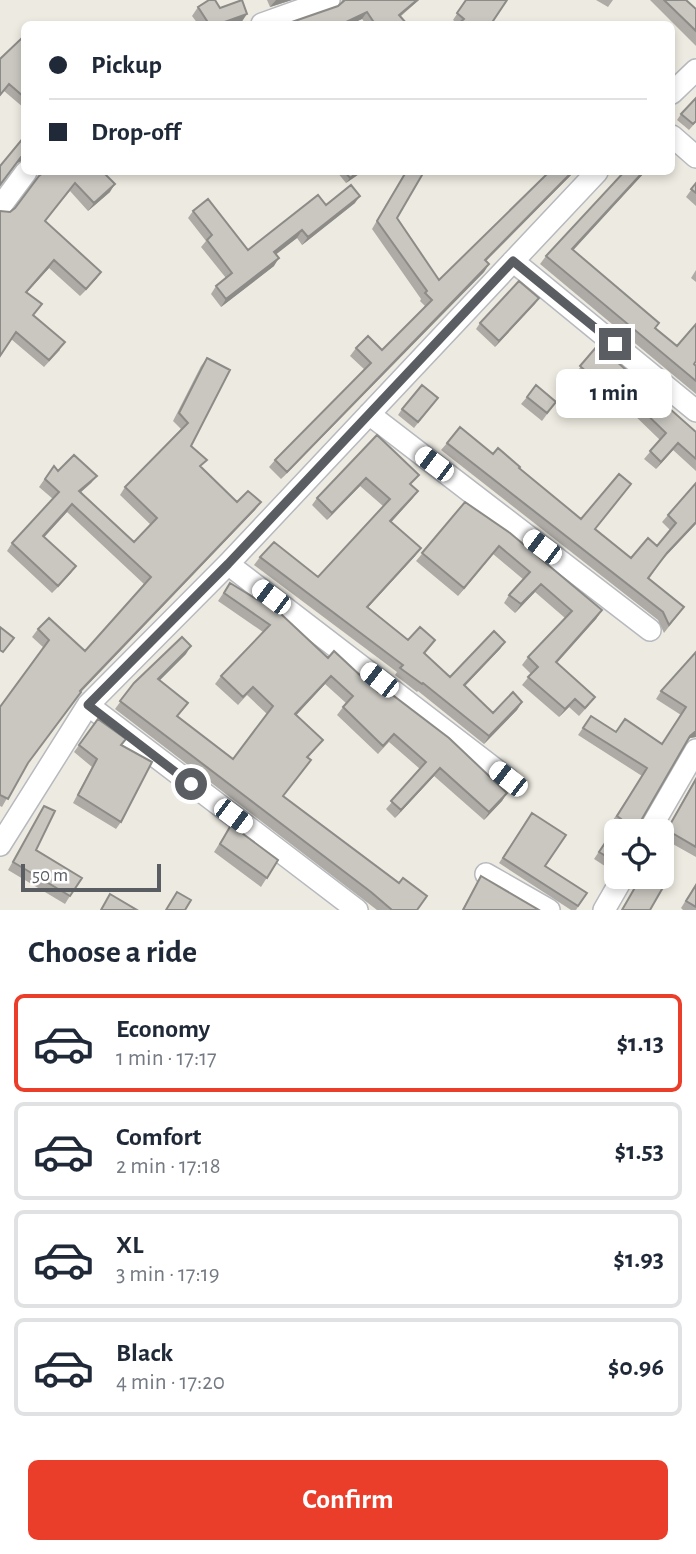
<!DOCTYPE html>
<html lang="en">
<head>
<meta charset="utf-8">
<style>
  body { margin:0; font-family:"Alegreya Sans",sans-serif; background:#f6f6f7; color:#1f2937; height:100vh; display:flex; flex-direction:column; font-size:26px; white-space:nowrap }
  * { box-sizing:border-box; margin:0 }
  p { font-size:23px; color:#747a83 }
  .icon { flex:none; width:38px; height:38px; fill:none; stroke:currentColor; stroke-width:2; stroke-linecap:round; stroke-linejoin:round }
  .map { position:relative; height:910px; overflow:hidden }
  .side { display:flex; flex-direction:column; background:#fff; flex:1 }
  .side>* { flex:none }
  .top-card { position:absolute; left:21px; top:21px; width:654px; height:154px; border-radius:10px; box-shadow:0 4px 10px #0003; display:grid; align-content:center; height:154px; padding:0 28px; background:#fff }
  .tools { position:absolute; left:604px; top:819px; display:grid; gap:14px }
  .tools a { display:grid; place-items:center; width:70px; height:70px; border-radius:10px; background:#fff; box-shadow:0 4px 10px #0003; font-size:35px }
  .scale { position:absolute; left:21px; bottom:18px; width:140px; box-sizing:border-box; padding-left:7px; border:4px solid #5a5e63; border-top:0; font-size:19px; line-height:24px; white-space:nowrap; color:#5a5e63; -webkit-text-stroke:5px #fff; paint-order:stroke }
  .end { position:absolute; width:32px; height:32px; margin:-16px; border:9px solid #5a5e63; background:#fff; box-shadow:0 0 0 4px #fff }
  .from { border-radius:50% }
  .bubble { position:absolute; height:49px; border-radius:10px; background:#fff; box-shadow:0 4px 10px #0003; font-size:23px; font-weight:700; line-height:49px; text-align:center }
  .car { position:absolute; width:21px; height:42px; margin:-21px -10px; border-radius:9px; box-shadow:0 0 5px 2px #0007; background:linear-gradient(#fff 24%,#345 0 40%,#fff 0 76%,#345 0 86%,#fff 0) }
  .top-card b { display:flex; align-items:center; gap:24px; height:66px; font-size:26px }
  .top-card b+b { border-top:2px solid #e0e1e3 }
  .top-card i { width:18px; height:18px; background:#1f2937 }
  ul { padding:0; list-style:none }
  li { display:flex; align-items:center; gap:21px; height:98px; margin:0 14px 10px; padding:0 14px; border:4px solid #e0e1e3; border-radius:10px }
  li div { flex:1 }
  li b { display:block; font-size:26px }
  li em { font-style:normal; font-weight:700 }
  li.current { border-color:#ea3e2b }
  li>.icon { width:63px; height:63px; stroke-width:1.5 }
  h2 { padding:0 28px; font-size:32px; line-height:84px }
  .primary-button { display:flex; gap:14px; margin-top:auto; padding:14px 28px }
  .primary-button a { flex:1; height:80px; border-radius:10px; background:#ea3e2b; color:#fff; font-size:28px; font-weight:700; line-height:80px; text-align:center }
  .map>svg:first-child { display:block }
</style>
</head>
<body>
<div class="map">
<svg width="696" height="910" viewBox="0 0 696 910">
  <rect width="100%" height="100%" fill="#edebe1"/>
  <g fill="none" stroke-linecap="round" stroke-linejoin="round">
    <defs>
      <path id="minor" d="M262,24l67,-24
        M672,93l24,-23
        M672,136l24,21
        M0,207l26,-35
        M513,261l183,150
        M369,414l281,216
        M228,564l280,215
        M88,705l269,205
        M649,831l47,-81
        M0,845l88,-140 140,-141 369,-392
        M486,874l63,36
        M604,910l19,-33"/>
    </defs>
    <use href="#minor" stroke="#b7b9be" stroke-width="24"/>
    <use href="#minor" stroke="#fff" stroke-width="21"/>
  </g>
  <path fill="#aeaba6" d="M267,0h25l-22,7z
    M342,0h77l-19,17 7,7h-41l-4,-5 -11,5h-65l52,-18 3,-3z
    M466,0l25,24h-33l-5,-4z
    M596,0h17l-5,7z
    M650,0h36l10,9v37z
    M198,7l22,1 21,15 -5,1h-38l-6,-8z
    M24,36v72l-20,-17 -4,5v-37z
    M681,114l15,8 -7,8 -12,-10z
    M337,172h25l-16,11z
    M405,172h15l-23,46 42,62 110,-108h25l-88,89 3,3 -5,8 -203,207 -12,-12 6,-7 90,-90 -15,-14 6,-8 26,2 43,-44 -5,-5 1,-2 -49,-70z
    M645,172l-72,77 123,117v28l-156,-130 6,-8z
    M39,176l71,16 -22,19 -18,-20 -25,30 56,51 -5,7 -16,17 -31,-28 -22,24 6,23 27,35 -16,17 -33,-28 -11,18v-146l10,1 5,-4z
    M696,183v23l-10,-9z
    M355,203l-53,42 -5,-7 -22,16 -1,12 -53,41 -10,-13 5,-8 10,-8 -25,-31 5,-6 -18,-23 5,-7 55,39 78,-45z
    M696,270v12l-5,-4z
    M539,298l-44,49 -19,-18 4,-6z
    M598,345l98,87v39l-23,-21 -17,19 -12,-10 16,-19 -60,-58 -7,8 -18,-16z
    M207,358l-16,88 11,22 35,34h24l-6,8 -174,182 -55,73 -24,42 -2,-1v-99l44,-59 -12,-11 6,-8 47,22 60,-66 -78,-73 -23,25 32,29 -6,8 -18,19 -45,-42 5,-8 41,-44 -14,-12 9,-13 10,-3 39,5 -6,7 -10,9 53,50 17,-17 -31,-30 5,-8 56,-58 -8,-8 28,-55z
    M527,397l29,5 -14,19 -21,-17z
    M434,403l-20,25 -16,-13 4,-6z
    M377,435l34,50 7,6 -6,8 -21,23 24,34 -47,51 40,33h27l-10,13 25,24 55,-35 -5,7 -35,37 28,27 29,-11 -5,8 -33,34 -66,-53 -1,1 -22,-17 2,-3 -143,-107 6,-8 58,20 65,-71 -23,-20 -33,34 -15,-15 5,-7z
    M447,443l46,11 26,14 62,51 50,-35 -36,45 36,29 26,-12 13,-16 -8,-8 6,-7 28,-32 -35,78 -12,18 35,28 -6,8 -14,18 -6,-13 -217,-170z
    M465,502l137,108 -6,9 -39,44 32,42 -10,11 -10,-9 -10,10 -37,-32 9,-11 -9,-9 6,-8 37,-39 -30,-26 -20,21 -11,-10 5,-8 15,-15 -31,-26 -35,42 -42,-35z
    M230,583l98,75 50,34 129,101 -5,8 -18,19 -50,-44 -39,42 -9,-9 34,-40 -31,-27 -11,12 -41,-39 9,-12 -21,-19 -29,31 27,25 -15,18 -25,39 134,113h-40l-262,-201 19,-26 52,-29 -26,26 28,23 -11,13 56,43 34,-45 -20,-19 -9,10 -23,-21 6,-8 42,-44 -45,-31z
    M696,652v85l-6,1 -3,4 -71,89v32l-5,7 -17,-11 22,-33 -5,-3 31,-47 -64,-41 13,-19 25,16 46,12 19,-29 -25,-16 5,-8z
    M98,719l23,103 -5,7 -43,-26 19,-36 -18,-15z
    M696,777v80l-34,-19z
    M44,806l-8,44 34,46 -5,8 -57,-34z
    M532,813l13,53 42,27 -11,17h-5l-72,-47z
    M231,825l47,35 -17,27 -47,-35z
    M481,876l58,34h-77z
    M696,884v26h-13l-2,-2z"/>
  <path fill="#8d8b87" d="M276,0h16l-22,7z
    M417,0h2l-25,21 5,-6z
    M367,12l-5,7 -11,5h-9z
    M247,14l-6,9 -5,1h-17z
    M24,155v5l-9,4 6,-7z
    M358,172h4l-16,11 4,-5z
    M572,172h2l-95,96 6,-8z
    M643,172h2l-78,85 5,-8z
    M115,184l-5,8 -22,19 6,-8z
    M360,196l-5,7 -53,42 6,-8z
    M302,230l-5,8 -28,22 5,-8z
    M279,258l-5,8 -53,41 5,-8z
    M54,260l-5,8 -28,31 5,-7z
    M489,264l-5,8 -203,207 6,-7z
    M101,272l-5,7 -16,17 6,-7z
    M539,298l-4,6 -40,43 4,-6z
    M678,443l-5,7 -17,19 5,-7z
    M97,476l-6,7 -18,16 6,-8z
    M366,478l-6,8 -33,34 5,-7z
    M418,491l-6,8 -27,30 5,-8z
    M261,502l-6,8 -181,189 6,-8z
    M72,504l-5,8 -29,32 5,-8z
    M696,522v2l-35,37 6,-8z
    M499,546l-6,8 -35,42 6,-8z
    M421,548l-6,8 -54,59 6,-8z
    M76,566l-6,8 -18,19 6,-7z
    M541,584l-6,8 -20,21 6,-9z
    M602,610l-6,9 -46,51 6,-8z
    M505,642l-5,7 -42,44 6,-8z
    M191,646l-5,8 -33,33 5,-8z
    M331,676l-6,8 -35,38 5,-8z
    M575,699l-6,8 -10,10 6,-8z
    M522,702l-5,8 -33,34 5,-8z
    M696,731v6l-6,1 -5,5 5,-7z
    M440,768l-6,8 -39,42 6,-8z
    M507,793l-5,8 -18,19 5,-8z"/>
  <path fill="#cac7c1" stroke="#8d8b87" stroke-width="2" d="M209,0h6l5,8 22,-8 5,14 -28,10h-10l-11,-17z
    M345,0h72l-18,15 8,9h-32l-8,-12 -25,12h-56l52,-18z
    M466,0h41l-16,24h-33l6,-5 -7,-6z
    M664,0h22l10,9v22z
    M24,36v61l-15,-13 -9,11v-36z
    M696,98v23l-3,3 -12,-10z
    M24,137v18l-3,2 -21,28v-19z
    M44,172h59l12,12 -21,19 -19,-20 -30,38 56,51 -15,17 -32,-29 -28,32 16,12 -9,11 32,27 -16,18 -33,-28 -16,24v-145l10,1 5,-4 24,-32z
    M345,172h13l-8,6z
    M406,172h14l2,3 -25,43 42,62 110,-108h23l-87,88 4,4 -202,208 -12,-12 96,-97 -15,-15 12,-12 14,14 50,-50 -7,-7 2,-2 -50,-70z
    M624,172h19l-71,77 87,74 -4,5 22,18 19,-22v37l-2,3 2,2v15l-150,-125z
    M696,183v10l-5,-4z
    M351,185l9,11 -52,41 -6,-7 -28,22 5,6 -53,41 -10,-13 16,-13 -25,-33 5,-5 -19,-24 15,-12 40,51 70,-55 8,10z
    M519,281l20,17 -40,43 -19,-18z
    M598,345l98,87v27l-18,-16 -17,19 -11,-11 16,-18 -60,-58 -7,8 -19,-17z
    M207,358l23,12 -39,76 16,14 -7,6 37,36 11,-11 13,11 -181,189 1,1 -53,71 -20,36 -8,-4v-88l49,-67 -11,-11 11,-11 36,33 66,-74 -79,-73 -29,32 33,30 -18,20 -46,-43 47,-51 -14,-13 9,-13 4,5 16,-16 23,21 -18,15 55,51 23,-24 -32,-31 63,-64 -9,-10z
    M422,385l16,13 -20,24 -16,-13z
    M536,385l20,17 -9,11 -20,-16z
    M460,427l33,27 5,-6 22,19 -1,1 62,51 38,-45 12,10 -36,45 36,29 17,-20 9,8 19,-23 -8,-8 28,-32v39l-29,31 -19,25 36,29 -15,18 -6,-13 -216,-169z
    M377,435l42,40 -9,9 8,7 -28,30 31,27 -54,59 41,33 12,-13 15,13 -11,13 26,24 44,-46 11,11 -41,43 29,28 20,-21 9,10 -33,34 -66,-53 -1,1 -22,-16 3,-3 -143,-108 14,-15 44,35 72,-78 -24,-21 -34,35 -15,-15z
    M465,502l45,31 92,77 -46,52 39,35 -10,11 -10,-9 -10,10 -37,-32 10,-10 -10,-10 44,-46 -31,-27 -20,20 -12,-9 21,-23 -31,-26 -35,42 -42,-35z
    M230,583l51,31 47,44 6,-7 44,41 4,-5 67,51 58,55 -18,19 -49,-44 -39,42 -10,-9 35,-39 -32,-28 -11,12 -40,-39 10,-11 -22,-20 -36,38 28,26 -16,17 4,3 -28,36 116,87 4,-5 24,18 -10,14h-25l-21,-18 -251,-191 14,-18 48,-46 9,9 -33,33 30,24 -11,13 56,43 40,-53 -20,-19 -10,10 -22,-21 49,-51 -46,-32z
    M0,627l14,11 -11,14 -3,-2z
    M696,652v79l-6,5 -55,95h-19v31l-17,-10 22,-33 -4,-3 30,-48 -64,-40 8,-12 25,16 9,-13 37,25 24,-37 -25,-16z
    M98,719l28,20 -5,6 31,17 -31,60 -43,-27 19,-36 -18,-14z
    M696,779v68l-29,-17z
    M44,806l11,5 -19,39 46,28 -12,18 -57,-34z
    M532,813l34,22 -21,31 42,27 -9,13 -75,-48z
    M231,825l47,35 -11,18 -47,-34z
    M481,876l58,34h-76z
    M641,877l21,12 -12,21h-28z
    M696,885v22l-10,-6z
    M177,892l14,8 -6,10h-19z
    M110,894l27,16h-36z"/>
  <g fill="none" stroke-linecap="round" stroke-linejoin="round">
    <path stroke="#5a5e63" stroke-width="9" d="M191,784l-103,-79 140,-141 285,-303 102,83"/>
  </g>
</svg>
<div class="tools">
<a><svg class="icon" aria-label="locate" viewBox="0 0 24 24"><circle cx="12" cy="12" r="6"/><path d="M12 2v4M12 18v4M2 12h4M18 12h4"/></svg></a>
</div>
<div class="scale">50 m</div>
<i class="end from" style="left:191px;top:784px"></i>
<i class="end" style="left:615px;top:344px"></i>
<div class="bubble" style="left:556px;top:369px;width:116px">1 min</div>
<i class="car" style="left:434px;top:464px;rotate:307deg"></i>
<i class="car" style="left:542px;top:547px;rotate:307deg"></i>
<i class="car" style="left:271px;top:597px;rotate:307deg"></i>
<i class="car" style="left:379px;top:680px;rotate:308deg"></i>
<i class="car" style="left:508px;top:779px;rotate:308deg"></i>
<i class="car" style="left:233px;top:816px;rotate:127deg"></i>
<div class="top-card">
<b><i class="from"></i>Pickup</b>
<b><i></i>Drop-off</b>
</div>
</div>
<section class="side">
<h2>Choose a ride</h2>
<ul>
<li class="current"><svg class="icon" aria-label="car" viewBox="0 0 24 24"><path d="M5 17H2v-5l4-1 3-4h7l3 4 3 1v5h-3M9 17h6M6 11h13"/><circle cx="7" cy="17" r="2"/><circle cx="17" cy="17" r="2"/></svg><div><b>Economy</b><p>1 min · 17:17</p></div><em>$1.13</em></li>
<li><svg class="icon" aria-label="car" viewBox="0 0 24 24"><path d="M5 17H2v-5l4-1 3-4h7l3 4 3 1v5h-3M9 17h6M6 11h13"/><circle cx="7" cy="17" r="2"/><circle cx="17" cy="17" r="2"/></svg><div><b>Comfort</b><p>2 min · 17:18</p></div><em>$1.53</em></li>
<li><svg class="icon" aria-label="car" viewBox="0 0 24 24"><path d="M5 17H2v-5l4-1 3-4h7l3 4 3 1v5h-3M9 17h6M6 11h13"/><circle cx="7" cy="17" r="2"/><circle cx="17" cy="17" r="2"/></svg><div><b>XL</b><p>3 min · 17:19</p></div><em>$1.93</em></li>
<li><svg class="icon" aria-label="car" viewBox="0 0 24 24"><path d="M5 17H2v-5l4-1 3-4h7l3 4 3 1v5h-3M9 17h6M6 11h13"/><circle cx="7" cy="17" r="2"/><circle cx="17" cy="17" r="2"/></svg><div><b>Black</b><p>4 min · 17:20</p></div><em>$0.96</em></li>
</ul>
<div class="primary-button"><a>Confirm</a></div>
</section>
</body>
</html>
